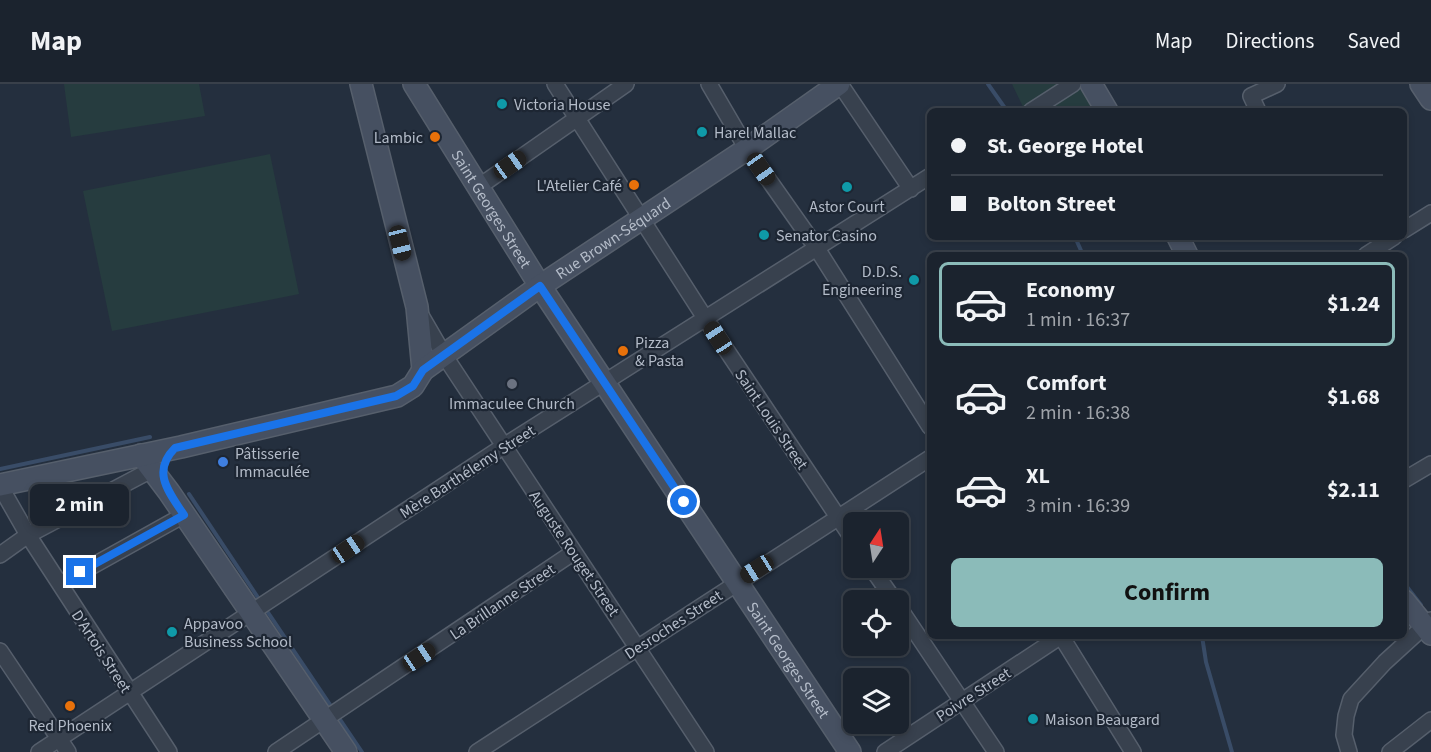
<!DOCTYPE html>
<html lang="en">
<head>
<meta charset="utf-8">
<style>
  body { margin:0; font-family:"Source Sans 3",sans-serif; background:#282f3a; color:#f1f3f6; height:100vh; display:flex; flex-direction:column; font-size:22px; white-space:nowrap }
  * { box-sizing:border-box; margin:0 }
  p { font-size:20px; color:#a0a4aa }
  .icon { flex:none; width:33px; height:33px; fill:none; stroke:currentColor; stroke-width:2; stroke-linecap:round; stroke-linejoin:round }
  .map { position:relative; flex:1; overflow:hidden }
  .side { position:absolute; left:927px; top:168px; width:480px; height:387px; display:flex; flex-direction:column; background:#1b232e; border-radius:9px; box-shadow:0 3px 9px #0003,0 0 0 2px #39404a }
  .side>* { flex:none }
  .hud { position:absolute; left:927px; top:24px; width:480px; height:132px; border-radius:9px; box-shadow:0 3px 9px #0003,0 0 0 2px #39404a; display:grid; align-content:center; height:132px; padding:0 24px; background:#1b232e }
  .needle { width:39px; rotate:12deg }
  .buttons { position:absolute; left:843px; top:428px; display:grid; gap:12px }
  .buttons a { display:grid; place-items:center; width:66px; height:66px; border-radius:9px; background:#1b232e; box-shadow:0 3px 9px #0003,0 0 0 2px #39404a; font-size:30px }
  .end { position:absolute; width:27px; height:27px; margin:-14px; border:8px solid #1a73e8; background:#fff; box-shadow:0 0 0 3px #fff }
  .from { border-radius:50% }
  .bubble { position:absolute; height:42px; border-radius:9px; background:#1b232e; box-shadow:0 3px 9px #0003,0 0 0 2px #39404a; font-size:20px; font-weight:700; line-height:42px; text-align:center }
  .car { position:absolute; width:18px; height:36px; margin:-18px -9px; border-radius:8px; box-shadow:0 0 4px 2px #0007; background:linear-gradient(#222 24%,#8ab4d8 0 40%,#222 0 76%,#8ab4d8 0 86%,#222 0) }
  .hud b { display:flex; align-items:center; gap:21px; height:57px; font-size:22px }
  .hud b+b { border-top:2px solid #39404a }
  .hud i { width:15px; height:15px; background:#f1f3f6 }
  ul { padding:10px 0 0; list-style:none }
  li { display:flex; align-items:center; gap:18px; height:84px; margin:0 12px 9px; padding:0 12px; border:3px solid transparent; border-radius:9px }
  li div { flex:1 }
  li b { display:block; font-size:22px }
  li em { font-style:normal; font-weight:700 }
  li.selected { border-color:#8bbbb9 }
  li>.icon { width:54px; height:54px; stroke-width:1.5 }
  .primary-button { display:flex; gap:12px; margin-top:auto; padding:12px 24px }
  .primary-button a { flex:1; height:69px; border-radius:9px; background:#8bbbb9; color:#111; font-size:24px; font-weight:700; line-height:69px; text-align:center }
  header { display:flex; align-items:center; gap:36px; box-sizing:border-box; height:84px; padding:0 30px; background:#1b232e; border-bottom:2px solid #39404a }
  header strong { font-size:28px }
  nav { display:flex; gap:33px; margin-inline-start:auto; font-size:21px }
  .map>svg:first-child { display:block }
</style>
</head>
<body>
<header>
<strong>Map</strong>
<nav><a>Map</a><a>Directions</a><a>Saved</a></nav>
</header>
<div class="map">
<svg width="1431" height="668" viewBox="0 0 1431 668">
  <rect width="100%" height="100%" fill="#242f3e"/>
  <path fill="#263c3f" d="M64,0h135l6,32 -134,21z
    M1012,0h49l-38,23z
    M1082,1l14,26h-51z
    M270,70l29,140 -187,37 -29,-140z"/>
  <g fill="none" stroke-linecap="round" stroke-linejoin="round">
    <path stroke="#394c67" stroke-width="4" d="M988,0l19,27
      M1075,153l8,18
      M0,385l150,-32
      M189,410l72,108
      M1404,499l17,22
      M265,524l68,101
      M1202,552l4,26 26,90
      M337,631l25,37"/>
    <defs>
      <path id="street" d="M555,0l150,234 149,223
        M709,0l38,65 69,98 114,180
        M840,0l71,105
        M1031,27l42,-27
        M1258,27l-7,-15 26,-12
        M477,104l149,-104
        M1404,146l27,-17
        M1366,171l28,-18
        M419,228l25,43 262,397
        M1404,396l27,-16
        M0,402l28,49 141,217
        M0,471l28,-20 125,-66
        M871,483l23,33
        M60,500l124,-69
        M898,522l98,146
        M1061,552l72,116
        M0,567l68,101
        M39,668l465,-306 426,-270
        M276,668l298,-200
        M477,668l453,-294
        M885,668l176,-116
        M1349,668l-5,-17 2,-19 5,-17 34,-37 46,-42
        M1390,668l41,-32"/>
      <g id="secondary">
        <path d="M361,0l56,223 6,63"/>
        <path id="s1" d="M414,0l126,202 310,466"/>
        <path d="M1091,0l16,27"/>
        <path d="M1421,0l10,15"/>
        <path d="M1178,153l9,18"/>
        <path d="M141,371l28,37 177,260"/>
        <path id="s2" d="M0,401l181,-38 216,-51 16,-10 10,-16 117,-84 207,-137 92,-65"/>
        <path d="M1404,517l27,33"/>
      </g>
    </defs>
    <use href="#street" stroke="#565f6c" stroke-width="18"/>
    <use href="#secondary" stroke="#565f6c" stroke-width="24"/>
    <use href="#street" stroke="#38414e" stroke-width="15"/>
    <use href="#secondary" stroke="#465061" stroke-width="21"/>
  </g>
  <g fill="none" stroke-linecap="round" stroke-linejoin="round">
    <path stroke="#1a73e8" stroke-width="8" d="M80,488l104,-57c-15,-23 -33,-43 -9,-67l221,-52 17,-10 10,-16 117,-84 144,216"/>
  </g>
  <g fill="#0f9aa8" stroke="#1d2633" stroke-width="2">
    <circle cx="502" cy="20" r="6"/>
    <circle cx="702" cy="48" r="6"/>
    <circle cx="847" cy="103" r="6"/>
    <circle cx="764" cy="151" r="6"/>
    <circle cx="914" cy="196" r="6"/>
    <circle cx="172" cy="548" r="6"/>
    <circle cx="1033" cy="635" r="6"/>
  </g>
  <g fill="#e8710a" stroke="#1d2633" stroke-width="2">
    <circle cx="435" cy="53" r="6"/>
    <circle cx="634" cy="101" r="6"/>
    <circle cx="623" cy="267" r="6"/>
    <circle cx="70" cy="622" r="6"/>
  </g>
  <circle fill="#6b7280" stroke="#1d2633" stroke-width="2" cx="512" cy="300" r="6"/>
  <circle fill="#3f7fe0" stroke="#1d2633" stroke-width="2" cx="223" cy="378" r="6"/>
  <g text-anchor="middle" stroke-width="4.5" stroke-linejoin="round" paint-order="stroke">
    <g font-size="16" fill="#b4bcc9" stroke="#1d2633" text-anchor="start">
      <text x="514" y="26">Victoria House</text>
      <text x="714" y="54">Harel Mallac</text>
      <text x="423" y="59" text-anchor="end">Lambic</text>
      <text x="622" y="107" text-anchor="end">L'Atelier Café</text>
      <text x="847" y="128" text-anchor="middle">Astor Court</text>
      <text x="776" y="157">Senator Casino</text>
      <text x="902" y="193" text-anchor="end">D.D.S.<tspan x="902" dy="18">Engineering</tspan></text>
      <text x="635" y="264">Pizza<tspan x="635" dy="18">&amp; Pasta</tspan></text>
      <text x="512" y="325" text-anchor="middle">Immaculee Church</text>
      <text x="235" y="375">Pâtisserie<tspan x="235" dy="18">Immaculée</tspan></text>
      <text x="184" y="545">Appavoo<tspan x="184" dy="18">Business School</tspan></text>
      <text x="1045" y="641">Maison Beaugard</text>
      <text x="70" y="647" text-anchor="middle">Red Phoenix</text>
    </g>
    <g font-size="16" fill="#b4bcc9" stroke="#1d2633">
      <text dy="6" stroke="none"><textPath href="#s1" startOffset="147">Saint Georges Street</textPath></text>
      <text dy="6" stroke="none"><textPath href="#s2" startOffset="676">Rue Brown-Séquard</textPath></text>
      <text transform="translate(772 335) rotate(56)" y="6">Saint Louis Street</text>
      <text transform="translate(467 387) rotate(-33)" y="6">Mère Barthélemy Street</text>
      <text transform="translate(575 469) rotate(56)" y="6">Auguste Rouget Street</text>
      <text transform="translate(502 517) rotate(-34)" y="6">La Brillanne Street</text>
      <text transform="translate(673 540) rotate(-33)" y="6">Desroches Street</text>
      <text transform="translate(102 567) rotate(57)" y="6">D'Artois Street</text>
      <text dy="6" stroke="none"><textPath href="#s1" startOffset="687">Saint Georges Street</textPath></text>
      <text transform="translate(973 610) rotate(-33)" y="6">Poivre Street</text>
    </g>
  </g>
</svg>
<div class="buttons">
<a><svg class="needle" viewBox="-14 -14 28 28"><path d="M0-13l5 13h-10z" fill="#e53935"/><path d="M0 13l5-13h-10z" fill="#a0a4aa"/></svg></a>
<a><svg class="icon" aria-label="locate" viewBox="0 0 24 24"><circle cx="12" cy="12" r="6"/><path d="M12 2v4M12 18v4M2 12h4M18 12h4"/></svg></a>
<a><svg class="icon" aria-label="layers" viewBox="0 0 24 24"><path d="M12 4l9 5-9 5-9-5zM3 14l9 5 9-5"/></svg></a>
</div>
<i class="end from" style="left:684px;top:418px"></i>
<i class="end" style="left:80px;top:488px"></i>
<div class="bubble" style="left:30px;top:400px;width:99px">2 min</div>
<i class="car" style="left:510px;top:81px;rotate:55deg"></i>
<i class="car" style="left:761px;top:85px;rotate:145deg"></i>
<i class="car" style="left:400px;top:159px;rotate:166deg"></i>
<i class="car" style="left:718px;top:254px;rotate:327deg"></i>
<i class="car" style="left:348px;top:465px;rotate:56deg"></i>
<i class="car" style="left:757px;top:485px;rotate:238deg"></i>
<i class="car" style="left:419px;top:573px;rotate:56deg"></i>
<div class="hud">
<b><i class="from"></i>St. George Hotel</b>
<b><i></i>Bolton Street</b>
</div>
<section class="side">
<ul>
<li class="selected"><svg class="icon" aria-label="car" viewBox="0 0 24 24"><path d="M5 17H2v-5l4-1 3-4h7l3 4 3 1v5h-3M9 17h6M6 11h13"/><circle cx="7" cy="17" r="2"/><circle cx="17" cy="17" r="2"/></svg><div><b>Economy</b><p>1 min · 16:37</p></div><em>$1.24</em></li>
<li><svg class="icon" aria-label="car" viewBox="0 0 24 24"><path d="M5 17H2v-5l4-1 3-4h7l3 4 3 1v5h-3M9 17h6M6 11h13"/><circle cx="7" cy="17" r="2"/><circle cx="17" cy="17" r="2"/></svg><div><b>Comfort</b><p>2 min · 16:38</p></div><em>$1.68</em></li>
<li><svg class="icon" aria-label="car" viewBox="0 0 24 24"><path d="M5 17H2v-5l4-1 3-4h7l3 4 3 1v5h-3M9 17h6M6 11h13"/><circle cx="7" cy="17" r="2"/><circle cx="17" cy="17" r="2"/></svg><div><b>XL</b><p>3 min · 16:39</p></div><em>$2.11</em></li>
</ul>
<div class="primary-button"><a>Confirm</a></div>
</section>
</div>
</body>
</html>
